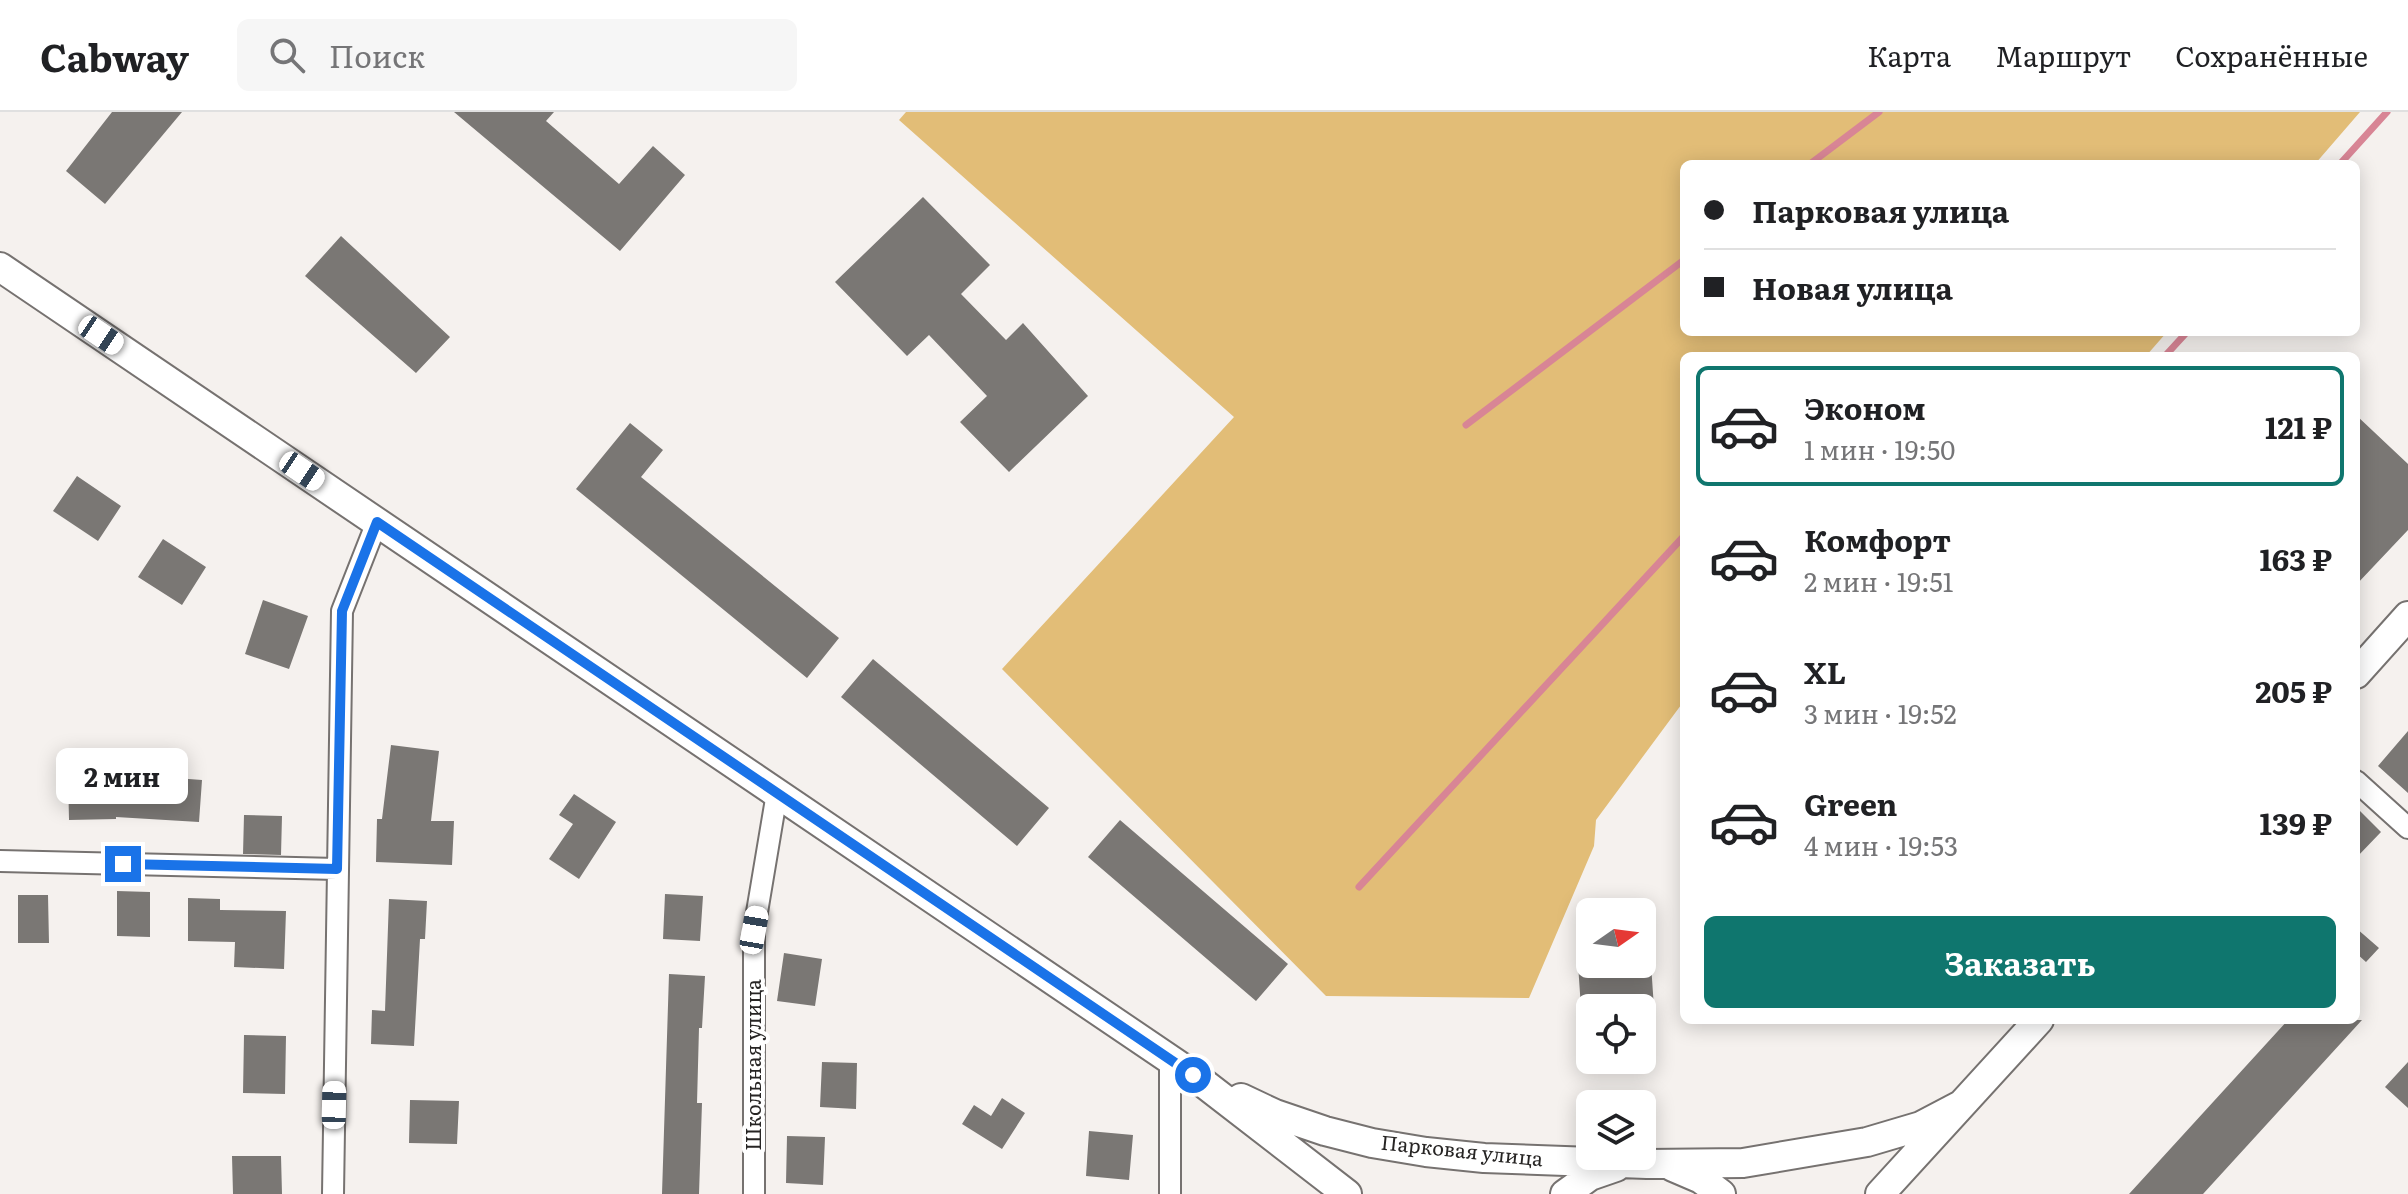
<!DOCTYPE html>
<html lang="ru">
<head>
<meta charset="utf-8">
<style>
  body { margin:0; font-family:Literata,serif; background:#f6f6f6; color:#202124; height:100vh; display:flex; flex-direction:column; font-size:30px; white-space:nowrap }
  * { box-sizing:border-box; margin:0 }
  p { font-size:26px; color:#757577 }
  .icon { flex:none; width:44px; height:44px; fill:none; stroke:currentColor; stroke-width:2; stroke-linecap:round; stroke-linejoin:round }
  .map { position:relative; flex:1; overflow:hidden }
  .drawer { position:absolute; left:1680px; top:240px; width:680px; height:672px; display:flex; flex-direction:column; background:#fff; border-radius:12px; box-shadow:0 4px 20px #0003 }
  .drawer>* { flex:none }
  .top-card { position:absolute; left:1680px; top:48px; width:680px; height:176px; border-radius:12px; box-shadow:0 4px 20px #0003; display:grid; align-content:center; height:176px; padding:0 24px; background:#fff }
  .needle { width:52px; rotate:76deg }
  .buttons { position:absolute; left:1576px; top:786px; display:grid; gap:16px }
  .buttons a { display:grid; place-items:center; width:80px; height:80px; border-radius:12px; background:#fff; box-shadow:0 4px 20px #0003; font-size:40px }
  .end { position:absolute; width:36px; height:36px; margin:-18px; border:10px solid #1a73e8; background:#fff; box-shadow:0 0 0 4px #fff }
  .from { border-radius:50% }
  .bubble { position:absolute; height:56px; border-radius:12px; background:#fff; box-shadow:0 4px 20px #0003; font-size:26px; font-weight:700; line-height:56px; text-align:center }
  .car { position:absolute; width:24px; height:48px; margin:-24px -12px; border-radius:10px; box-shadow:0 0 6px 2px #0007; background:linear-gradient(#fff 24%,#345 0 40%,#fff 0 76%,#345 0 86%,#fff 0) }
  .top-card b { display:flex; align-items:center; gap:28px; height:76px; font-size:30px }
  .top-card b+b { border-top:2px solid #e0e0e0 }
  .top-card i { width:20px; height:20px; background:#202124 }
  ul { padding:14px 0 0; list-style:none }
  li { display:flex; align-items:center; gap:24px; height:120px; margin:0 16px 12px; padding:0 8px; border:4px solid transparent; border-radius:12px }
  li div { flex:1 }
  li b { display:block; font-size:30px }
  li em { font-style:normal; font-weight:700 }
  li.on { border-color:#0f766e }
  li>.icon { width:72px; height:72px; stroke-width:1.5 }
  .action { display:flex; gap:16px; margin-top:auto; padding:16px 24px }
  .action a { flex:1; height:92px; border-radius:12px; background:#0f766e; color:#fff; font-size:32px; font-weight:700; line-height:92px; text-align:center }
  header { display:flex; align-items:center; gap:48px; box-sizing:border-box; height:112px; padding:0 40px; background:#fff; border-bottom:2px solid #e0e0e0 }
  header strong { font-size:38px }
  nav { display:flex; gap:44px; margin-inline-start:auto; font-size:28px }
  .search { width:560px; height:72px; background:#f6f6f6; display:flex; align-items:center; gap:20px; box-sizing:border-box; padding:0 28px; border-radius:12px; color:#757577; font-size:30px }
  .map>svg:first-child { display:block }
</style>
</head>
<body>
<header>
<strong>Cabway</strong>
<div class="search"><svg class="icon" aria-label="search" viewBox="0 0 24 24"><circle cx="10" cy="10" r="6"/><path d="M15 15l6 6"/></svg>Поиск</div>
<nav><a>Карта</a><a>Маршрут</a><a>Сохранённые</a></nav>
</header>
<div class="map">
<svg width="2408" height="1082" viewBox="0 0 2408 1082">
  <rect width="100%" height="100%" fill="#f5f1ee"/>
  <path fill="#e2bd77" d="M906,0h1454l-45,52h-631v168h483l-21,24h-462v345l-88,119 -2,26 -65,152 -203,-2 -324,-327 232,-252 -335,-297z"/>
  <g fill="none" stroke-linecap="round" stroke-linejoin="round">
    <path stroke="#d88595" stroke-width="7" d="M1810,52l69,-52
      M2340,52l47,-52
      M2165,244l22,-24
      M1466,313l218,-165
      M1359,775l325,-351"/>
  </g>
  <path fill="#7a7774" d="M112,0h70l-77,92 -39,-33z
    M454,0h100l-8,9 73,63 34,-38 32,29 -65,76z
    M923,85l67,68 -29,29 45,46 17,-17 65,73 -79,76 -49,-50 27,-26 -58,-61 -22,21 -72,-74z
    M341,124l109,101 -34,36 -111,-97z
    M2356,303l52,49v66l-52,55z
    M630,311l33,27 -22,27 198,161 -32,40 -231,-189z
    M77,364l44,30 -23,35 -45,-30z
    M163,427l43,28 -24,38 -44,-28z
    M263,488l45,16 -19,53 -44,-15z
    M873,547l176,149 -32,38 -176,-149z
    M2408,619v62l-30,-27z
    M391,633l48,6 -8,70h23l-2,44 -76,-3 1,-43h5z
    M122,662l80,6 -3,42 -83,-5v2l-47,1 -1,-45z
    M574,682l42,28 -37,57 -30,-20 24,-35 -14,-9z
    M2356,695l25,25 -25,26z
    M244,703l38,1 -1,39 -38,-1z
    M1120,708l168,144 -32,37 -168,-144z
    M117,779l33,1v45l-33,-1z
    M665,782l38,2 -3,45 -37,-2z
    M18,783h30l1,48h-31z
    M188,786l32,1v11l66,1 -2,58 -50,-2 1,-25 -47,-1z
    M389,787l38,2 -2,38h-5l-6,107 -43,-2 1,-34 13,1z
    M2356,816l23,20 -13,14 -10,-9z
    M784,841l38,6 -7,47 -38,-5z
    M1578,852h73l3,44h-73z
    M669,862l36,2 -3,52h-3l-2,75h5l-3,91h-37z
    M2288,908h74l-159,174h-74z
    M244,923l42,1 -1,58 -42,-1z
    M822,950l35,1 -1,46 -36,-2z
    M2408,950v46l-23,-21z
    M1002,986l23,15 -23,36 -40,-25 12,-19 17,11z
    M410,988l49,1 -2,43 -48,-1z
    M1089,1019l44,4 -4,45 -43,-4z
    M787,1024l38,1 -2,48 -37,-2z
    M232,1044h49l1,38h-49z"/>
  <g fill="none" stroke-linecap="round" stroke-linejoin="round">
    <defs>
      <path id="street" d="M2356,669l52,47
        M0,749l337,8
        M333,1082l9,-583 35,-89
        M754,1082v-264l23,-137
        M1170,1082v-134"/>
      <path id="secondary" d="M0,155l1193,808 154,119
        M2356,562l52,-58
        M1241,986l34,16 50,17 47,12 54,9 58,6 163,6 96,-1 124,-21 54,-16 40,-21
        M1673,1055l28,12 20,15
        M1565,1082l25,-18 26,-9
        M1880,1082l159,-174"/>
    </defs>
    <use href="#street" stroke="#767270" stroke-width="24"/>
    <use href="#secondary" stroke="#767270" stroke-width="32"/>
    <use href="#street" stroke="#fff" stroke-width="20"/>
    <use href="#secondary" stroke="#fff" stroke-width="28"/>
  </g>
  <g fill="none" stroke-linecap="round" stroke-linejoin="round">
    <path stroke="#1a73e8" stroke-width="10" d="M123,752l214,5 5,-258 35,-89 816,553"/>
  </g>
  <g text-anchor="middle" stroke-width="8" stroke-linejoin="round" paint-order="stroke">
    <g font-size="20" fill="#272524" stroke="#fff">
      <text transform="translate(754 953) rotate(-90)" y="7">Школьная улица</text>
      <text transform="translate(1462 1039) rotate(6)" y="7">Парковая улица</text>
    </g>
  </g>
</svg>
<div class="buttons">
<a><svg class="needle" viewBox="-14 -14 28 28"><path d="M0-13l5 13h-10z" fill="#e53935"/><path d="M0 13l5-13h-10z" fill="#757577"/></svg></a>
<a><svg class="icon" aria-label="locate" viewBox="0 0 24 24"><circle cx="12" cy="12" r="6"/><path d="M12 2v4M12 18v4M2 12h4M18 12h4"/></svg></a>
<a><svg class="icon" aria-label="layers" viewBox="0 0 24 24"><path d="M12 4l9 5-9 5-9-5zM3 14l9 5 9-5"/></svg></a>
</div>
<i class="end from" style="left:1193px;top:963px"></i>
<i class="end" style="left:123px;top:752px"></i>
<div class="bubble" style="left:56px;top:636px;width:132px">2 мин</div>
<i class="car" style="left:101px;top:223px;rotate:124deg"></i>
<i class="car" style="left:302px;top:359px;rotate:124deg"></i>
<i class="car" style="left:754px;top:818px;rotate:10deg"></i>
<i class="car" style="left:334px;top:993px;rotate:1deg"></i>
<div class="top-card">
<b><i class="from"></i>Парковая улица</b>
<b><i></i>Новая улица</b>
</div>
<section class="drawer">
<ul>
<li class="on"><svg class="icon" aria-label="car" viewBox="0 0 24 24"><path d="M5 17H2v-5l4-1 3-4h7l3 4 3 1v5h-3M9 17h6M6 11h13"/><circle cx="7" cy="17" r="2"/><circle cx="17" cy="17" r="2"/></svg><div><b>Эконом</b><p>1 мин · 19:50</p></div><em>121 ₽</em></li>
<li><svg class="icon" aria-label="car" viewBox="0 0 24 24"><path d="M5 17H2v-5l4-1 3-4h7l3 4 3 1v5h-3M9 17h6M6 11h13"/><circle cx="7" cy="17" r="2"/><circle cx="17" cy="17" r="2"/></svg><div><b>Комфорт</b><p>2 мин · 19:51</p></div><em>163 ₽</em></li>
<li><svg class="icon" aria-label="car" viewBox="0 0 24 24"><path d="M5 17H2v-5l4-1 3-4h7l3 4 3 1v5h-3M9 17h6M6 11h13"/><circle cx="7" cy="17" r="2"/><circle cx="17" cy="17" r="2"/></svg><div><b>XL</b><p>3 мин · 19:52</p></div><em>205 ₽</em></li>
<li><svg class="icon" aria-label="car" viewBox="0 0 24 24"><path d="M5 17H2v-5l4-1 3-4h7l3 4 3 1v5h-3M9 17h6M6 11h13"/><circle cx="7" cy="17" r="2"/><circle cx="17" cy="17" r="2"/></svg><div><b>Green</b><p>4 мин · 19:53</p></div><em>139 ₽</em></li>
</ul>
<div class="action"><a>Заказать</a></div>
</section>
</div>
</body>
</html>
